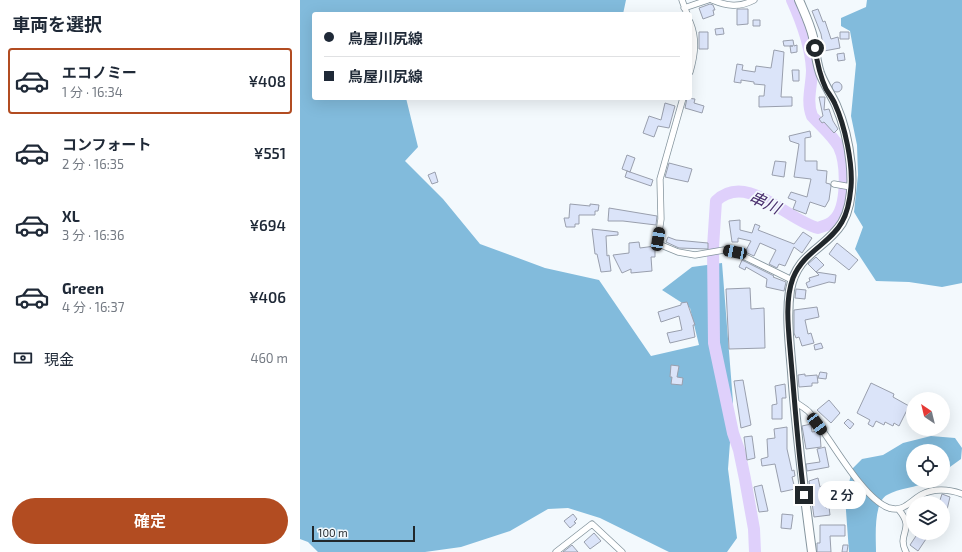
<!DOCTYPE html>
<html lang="ja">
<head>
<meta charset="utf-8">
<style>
  body { margin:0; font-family:"Exo 2","Noto Sans JP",sans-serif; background:#f2f2f3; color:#1f2937; height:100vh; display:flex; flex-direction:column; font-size:15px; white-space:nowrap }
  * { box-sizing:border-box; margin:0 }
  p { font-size:13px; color:#747a83 }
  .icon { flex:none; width:22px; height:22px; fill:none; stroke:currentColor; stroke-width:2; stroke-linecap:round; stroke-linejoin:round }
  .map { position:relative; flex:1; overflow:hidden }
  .sheet { display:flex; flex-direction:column; background:#fff; width:300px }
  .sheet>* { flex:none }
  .top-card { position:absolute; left:12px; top:12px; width:380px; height:88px; border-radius:4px; box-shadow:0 4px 16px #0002; display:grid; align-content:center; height:88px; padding:0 12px; background:#fff }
  .needle { width:26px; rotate:325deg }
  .tools { position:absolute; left:606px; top:392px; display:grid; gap:8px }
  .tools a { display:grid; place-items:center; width:44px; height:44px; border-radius:50%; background:#fff; box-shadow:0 4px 16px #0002; font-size:20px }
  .scale { position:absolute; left:12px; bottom:10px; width:103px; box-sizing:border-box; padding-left:4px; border:2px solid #21272b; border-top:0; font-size:11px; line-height:14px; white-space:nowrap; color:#21272b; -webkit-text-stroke:3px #f3f9fd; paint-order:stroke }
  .end { position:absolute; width:18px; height:18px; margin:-9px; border:5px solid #21272b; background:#fff; box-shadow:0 0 0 2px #fff }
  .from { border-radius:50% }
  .bubble { position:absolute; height:28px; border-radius:14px; background:#fff; box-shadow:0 4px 16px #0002; font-size:13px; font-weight:600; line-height:28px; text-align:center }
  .car { position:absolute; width:12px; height:24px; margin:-12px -6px; border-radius:5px; box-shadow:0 0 3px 1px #0007; background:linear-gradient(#222 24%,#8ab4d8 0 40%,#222 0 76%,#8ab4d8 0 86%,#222 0) }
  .top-card b { display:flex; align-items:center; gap:14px; height:38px; font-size:15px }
  .top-card b+b { border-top:1px solid #e0e1e3 }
  .top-card i { width:10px; height:10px; background:#1f2937 }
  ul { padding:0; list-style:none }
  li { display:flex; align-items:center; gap:12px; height:66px; margin:0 8px 6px; padding:0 4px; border:2px solid transparent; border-radius:4px }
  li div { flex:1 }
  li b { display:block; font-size:15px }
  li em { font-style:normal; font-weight:600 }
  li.selected { border-color:#b24c21 }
  li>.icon { width:36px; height:36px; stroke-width:1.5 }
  h2 { padding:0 12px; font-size:18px; line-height:48px }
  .pay { display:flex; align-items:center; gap:10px; height:44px; padding:0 12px; font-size:15px }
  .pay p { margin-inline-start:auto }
  .button { display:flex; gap:8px; margin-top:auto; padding:8px 12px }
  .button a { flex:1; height:46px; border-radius:24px; background:#b24c21; color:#fff; font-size:16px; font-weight:600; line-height:46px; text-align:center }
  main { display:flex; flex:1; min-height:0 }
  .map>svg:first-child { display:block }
</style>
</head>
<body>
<main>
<section class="sheet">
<h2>車両を選択</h2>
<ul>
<li class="selected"><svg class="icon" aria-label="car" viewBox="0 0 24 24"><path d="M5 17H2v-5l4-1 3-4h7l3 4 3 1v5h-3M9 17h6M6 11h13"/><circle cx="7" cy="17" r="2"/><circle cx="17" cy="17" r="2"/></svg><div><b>エコノミー</b><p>1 分 · 16:34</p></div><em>¥408</em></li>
<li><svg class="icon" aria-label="car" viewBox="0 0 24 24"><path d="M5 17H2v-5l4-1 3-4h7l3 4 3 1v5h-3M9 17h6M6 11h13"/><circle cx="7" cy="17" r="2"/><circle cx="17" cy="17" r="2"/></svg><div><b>コンフォート</b><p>2 分 · 16:35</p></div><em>¥551</em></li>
<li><svg class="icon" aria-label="car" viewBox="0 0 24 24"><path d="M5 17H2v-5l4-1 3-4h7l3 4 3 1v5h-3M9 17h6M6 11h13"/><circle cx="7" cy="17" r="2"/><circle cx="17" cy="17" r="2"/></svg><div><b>XL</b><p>3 分 · 16:36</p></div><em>¥694</em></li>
<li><svg class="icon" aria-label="car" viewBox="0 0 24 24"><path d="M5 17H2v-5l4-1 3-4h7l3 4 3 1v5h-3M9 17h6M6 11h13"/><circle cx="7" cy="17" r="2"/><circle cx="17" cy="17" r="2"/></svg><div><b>Green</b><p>4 分 · 16:37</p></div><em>¥406</em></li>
</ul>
<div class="pay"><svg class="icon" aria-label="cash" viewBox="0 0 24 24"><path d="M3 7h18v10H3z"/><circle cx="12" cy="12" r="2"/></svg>現金<p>460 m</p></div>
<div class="button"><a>確定</a></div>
</section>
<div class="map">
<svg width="662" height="552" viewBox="0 0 662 552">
  <rect width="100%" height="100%" fill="#f3f9fd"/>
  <path fill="#82bbdc" d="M0,0h326l-3,14h-309v84h92l12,49 -13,14 38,38 37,45 65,24 54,12 52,76 48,-11 -9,-37 -28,-18 30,-23 30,-4 11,139 -5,67 9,69 -10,14h-58l-69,-34 -32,-10 -20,1 -38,22 -49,16 -36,5h-107l-10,-10 -8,-3z
    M567,0h95v283l-20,4 -33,-5 -33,-1 -21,-32 8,-22 -9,-15 4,-37 -1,-30 -6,-29 5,-52 -6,-33 -9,-5v-8l25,-11z
    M631,436l24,2 7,10 -1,11 -18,13v-21h-30v30h16c-13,7 -30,7 -42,14 -14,8 -11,43 -11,57h-27l-4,-55 8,-29 9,-9 21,-4 20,-12z"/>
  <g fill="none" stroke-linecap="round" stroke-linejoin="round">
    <path stroke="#dfd0fb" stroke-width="12" d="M455,552l-1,-23 -9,-50 -6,-29 -6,-17 -19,-90 -1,-96 3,-46c31,-30 72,20 102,27 5,-2 11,-3 15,-7 15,-12 14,-57 6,-74 -6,-11 -18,-21 -27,-31 -6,-15 0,-31 0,-46 -1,-23 -11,-50 -20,-70"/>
  </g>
  <path fill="#dbe4f9" stroke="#999fad" d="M410,4l3,1 2,5h-2l1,5 -11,4 -4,-11z
    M437,9h11v15l-11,1z
    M518,9l5,13 2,-1 6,18 7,-2 2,11 -16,3 -3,-17 -9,-23z
    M453,20h7v6h-7z
    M423,28l1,6 -8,1 -1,-6z
    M399,32h9v17h-9z
    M540,32h9v7h-9z
    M493,40l1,6 3,-1v7l-6,1 -1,-7h3h-9l-1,-5z
    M474,50l10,2 -3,45h11v9l-33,1v-11h5l1,-11 -11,-1v-2l-13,-2v3l-7,-1 3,-18 6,1 -1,5 13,2 1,-6 15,2z
    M544,53l1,7 -7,1 -1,-7z
    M492,70h7v11h-6z
    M532 87a5 5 0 1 1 10 0a5 5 0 1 1-10 0Z
    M519,97h6l-1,13 5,-1 4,12 5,8 -4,4 -10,-11 -2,1 -3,-4 4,-3z
    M387,98l8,1 -1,4 10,3 -2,7 -17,-5z
    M365,103l10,3 -6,22 -11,-2 -4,11 -11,-4 6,-17 12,4z
    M510,131l1,6 -6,1v23h12v9l10,1 -1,12 4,1 1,2 -2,14 -4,7 -15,-5 -4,12 -13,-5 3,-8 -8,-3 3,-6 16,5 4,-18 -17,-2 5,-33 -9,-3 -1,-5z
    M327,155l8,3 -5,14 -8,-3z
    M475,161l11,1 -2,15 -12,-2z
    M369,163l23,6 -4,13 -23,-5z
    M327,171l26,9 -2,6 -26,-9z
    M135,172l3,10 -6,2 -4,-9z
    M270,204l20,2v-2l9,1 -1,6h-3v4h-16v9h-4v3h-9l-2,-9h5z
    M309,208l48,8 -1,9 -33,-4h-15z
    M440,220v10l12,3 3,-9 5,2 -2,4 36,14 9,-12 9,6 -10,15 -8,-6 -9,19 -6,-2 -2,4 -8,-4 7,-14 -16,-7 -6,13 -9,-4 6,-11 -13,-3v4h-6l-3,-21z
    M292,229l26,3v3l-12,1 1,20 2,-1 2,16 -10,1 -4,-18h-2z
    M368,237l8,3 32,3v6l-29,-1 -13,-6z
    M339,242l1,6 15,-2v11h-4l1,14 -21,2v-4l-9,4 -9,-18 16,-2v-10z
    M537,243l21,17 -9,10 -20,-16z
    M516,257l8,8 -8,7 -8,-8z
    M442,260l32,16 -1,1 13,5 -2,9 -18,-4 1,-8 -21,-12 -1,3 -6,-3z
    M516,272l20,3 -1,8 -6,-1 -21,6 -2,-5 4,-2 -1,-3 10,-3z
    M450,288l1,21 13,-1 1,40 -36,1 -3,-60z
    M496,289l10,1 -1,9 -10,-1z
    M387,302l8,23h-2l2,12 -25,6 -3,-10 15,-3 -3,-14 -18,6 -3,-10 23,-7v-2z
    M517,307l2,10 -14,3 3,14 3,-1 3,10 -12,3 -3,-9 -3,1 -2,-5v-23z
    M521,343l2,5 -8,2 -1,-5z
    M371,365l8,1 -2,11 6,1 -1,7 -11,-1 1,-7h-2z
    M520,372l7,1 -1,6 -8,-1z
    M505,374v2l12,-1 1,8h-6v3l-13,1 -1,-12z
    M443,380l8,45 -10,3 -7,-47z
    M571,383l23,11 -1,3 16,9 -10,20 -5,-3 -1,3 -8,-4 -1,3 -8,-4 -3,6 -5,-3 2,-4 -13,-7z
    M485,384l1,14h-4v21h-10v-14l5,-1 -2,-18z
    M529,400l11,13 -9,10 -14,-13z
    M548,419l6,5 -4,5 -6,-6z
    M511,424l1,8 6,-1 2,3 1,13 -15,2 -4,-23z
    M487,427v22l5,22 2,-1 1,6 -3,1 3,12 -14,3 -6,-28 -13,2 -1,-7 7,-2 -1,-18 8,-1 -1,-9z
    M452,436l3,22 -8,2 -3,-23z
    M525,447l4,20 -22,4 -1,-7 14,-2 -3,-13z
    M518,478l2,9 2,-1 4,22 3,-1 1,8 -16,2 -5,-36z
    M462,485l6,26 -9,1 -5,-25z
    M642,494l8,3 -5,21h-2v-15h-4z
    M273,514l4,5 -3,3 2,1 -6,5 -6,-7z
    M482,514l11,1 -2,14 -10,-1z
    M520,525h25v11h-15l1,16h-14v-9h3z
    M294,533l7,8 -11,8 -6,-7z
    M618,533l8,6 -8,12 -8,-6z
    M272,545l6,7h-15z
    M543,545h5l-1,7h-5z"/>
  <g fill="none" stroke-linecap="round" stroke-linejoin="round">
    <defs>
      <path id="minor" d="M382,0l5,14
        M412,0c15,6 27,8 42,0
        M384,8l24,-8
        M390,22c7,17 5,32 0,50
        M383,98l-23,81 1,40 -3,20 3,6 17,7 17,3 29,-5 11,2 57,28
        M534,184l17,3
        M494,401c5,4 11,7 15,11 19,22 53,87 80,96 15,4 20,-6 32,-13 12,-7 28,-6 41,-1
        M599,510c17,20 -3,23 7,42
        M256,552l36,-28 30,28"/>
      <path id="secondary" d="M499,0c5,12 11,24 14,37 2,12 3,24 7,36 4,11 11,21 16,32 13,30 24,87 6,118 -17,27 -45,29 -52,67 -4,27 0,56 2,82 4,60 12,120 20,180"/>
    </defs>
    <use href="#minor" stroke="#85959e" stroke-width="7"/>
    <use href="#secondary" stroke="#85959e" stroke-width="10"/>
    <use href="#minor" stroke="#fff" stroke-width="5.5"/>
    <use href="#secondary" stroke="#fff" stroke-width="8"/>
  </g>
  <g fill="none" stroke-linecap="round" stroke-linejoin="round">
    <path stroke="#21272b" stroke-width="5" d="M504,495c-6,-45 -9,-90 -13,-135 -2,-26 -7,-58 2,-82 11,-27 37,-34 49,-56 6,-10 8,-24 9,-35 2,-23 -6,-61 -16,-83 -2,-5 -6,-10 -9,-15 -6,-13 -9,-27 -11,-41"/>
  </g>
  <g text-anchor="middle" stroke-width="3.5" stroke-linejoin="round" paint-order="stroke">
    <g font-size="16" font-style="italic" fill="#4a2f6e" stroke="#f3f9fd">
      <text transform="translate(465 202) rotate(25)" y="6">串川</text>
    </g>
  </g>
</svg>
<div class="tools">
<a><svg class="needle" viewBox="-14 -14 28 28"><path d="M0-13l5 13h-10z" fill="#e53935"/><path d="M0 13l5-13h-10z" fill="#747a83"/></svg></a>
<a><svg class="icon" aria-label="locate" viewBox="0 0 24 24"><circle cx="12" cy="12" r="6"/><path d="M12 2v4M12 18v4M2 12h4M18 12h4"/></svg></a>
<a><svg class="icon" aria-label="layers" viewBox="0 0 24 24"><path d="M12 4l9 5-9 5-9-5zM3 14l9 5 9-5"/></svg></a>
</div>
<div class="scale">100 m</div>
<i class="end from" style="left:515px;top:48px"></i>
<i class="end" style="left:504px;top:495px"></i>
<div class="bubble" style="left:518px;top:481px;width:48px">2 分</div>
<i class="car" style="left:358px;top:239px;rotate:9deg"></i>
<i class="car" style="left:435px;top:252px;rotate:281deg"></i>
<i class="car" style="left:517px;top:424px;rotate:143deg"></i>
<div class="top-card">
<b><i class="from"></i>鳥屋川尻線</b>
<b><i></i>鳥屋川尻線</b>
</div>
</div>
</main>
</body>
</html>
